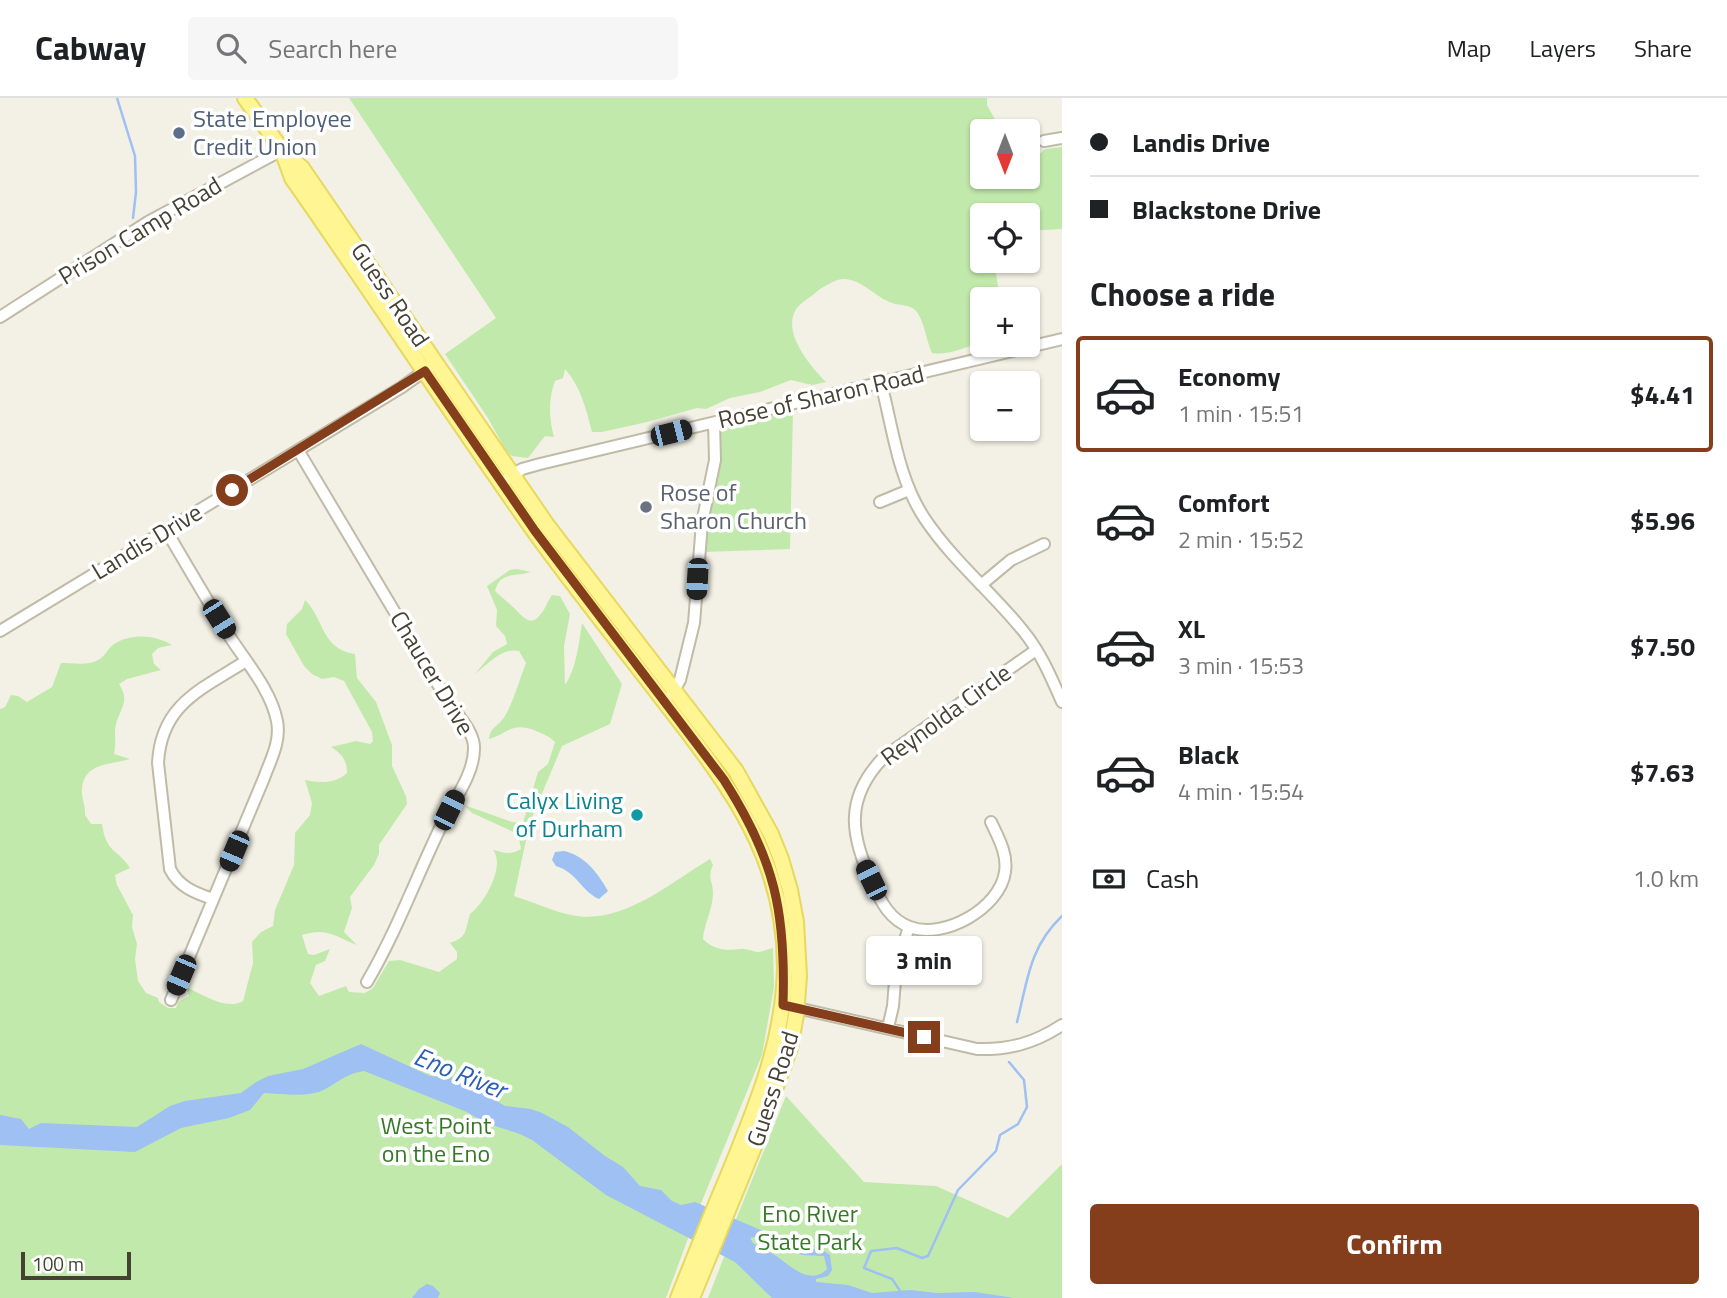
<!DOCTYPE html>
<html lang="en">
<head>
<meta charset="utf-8">
<style>
  body { margin:0; font-family:"Titillium Web",sans-serif; background:#f6f6f6; color:#202124; height:100vh; display:flex; flex-direction:column; font-size:26px; white-space:nowrap }
  * { box-sizing:border-box; margin:0 }
  p { font-size:23px; color:#757577 }
  .icon { flex:none; width:38px; height:38px; fill:none; stroke:currentColor; stroke-width:2; stroke-linecap:round; stroke-linejoin:round }
  .map { position:relative; flex:1; overflow:hidden }
  .drawer { display:flex; flex-direction:column; background:#fff; width:665px }
  .drawer>* { flex:none }
  .top-card { display:grid; align-content:center; height:154px; padding:0 28px; background:#fff }
  .needle { width:46px; rotate:180deg }
  .buttons { position:absolute; left:970px; top:21px; display:grid; gap:14px }
  .buttons a { display:grid; place-items:center; width:70px; height:70px; border-radius:7px; background:#fff; box-shadow:0 2px 5px #0004; font-size:35px }
  .scale { position:absolute; left:21px; bottom:18px; width:110px; box-sizing:border-box; padding-left:7px; border:4px solid #454234; border-top:0; font-size:19px; line-height:24px; white-space:nowrap; color:#454234; -webkit-text-stroke:5px #fff; paint-order:stroke }
  .end { position:absolute; width:32px; height:32px; margin:-16px; border:9px solid #843e1b; background:#fff; box-shadow:0 0 0 4px #fff }
  .from { border-radius:50% }
  .bubble { position:absolute; height:49px; border-radius:7px; background:#fff; box-shadow:0 2px 5px #0004; font-size:23px; font-weight:700; line-height:49px; text-align:center }
  .car { position:absolute; width:21px; height:42px; margin:-21px -10px; border-radius:9px; box-shadow:0 0 5px 2px #0007; background:linear-gradient(#222 24%,#8ab4d8 0 40%,#222 0 76%,#8ab4d8 0 86%,#222 0) }
  .top-card b { display:flex; align-items:center; gap:24px; height:66px; font-size:26px }
  .top-card b+b { border-top:2px solid #e0e0e0 }
  .top-card i { width:18px; height:18px; background:#202124 }
  ul { padding:0; list-style:none }
  li { display:flex; align-items:center; gap:21px; height:116px; margin:0 14px 10px; padding:0 14px; border:4px solid transparent; border-radius:7px }
  li div { flex:1 }
  li b { display:block; font-size:26px }
  li em { font-style:normal; font-weight:700 }
  li.selected { border-color:#843e1b }
  li>.icon { width:63px; height:63px; stroke-width:1.5 }
  h2 { padding:0 28px; font-size:32px; line-height:84px }
  .pay { display:flex; align-items:center; gap:18px; height:77px; padding:0 28px; font-size:26px }
  .pay p { margin-inline-start:auto }
  .primary-button { display:flex; gap:14px; margin-top:auto; padding:14px 28px }
  .primary-button a { flex:1; height:80px; border-radius:7px; background:#843e1b; color:#fff; font-size:28px; font-weight:700; line-height:80px; text-align:center }
  header { display:flex; align-items:center; gap:42px; box-sizing:border-box; height:98px; padding:0 35px; background:#fff; border-bottom:2px solid #e0e0e0 }
  header strong { font-size:33px }
  nav { display:flex; gap:38px; margin-inline-start:auto; font-size:24px }
  .search { width:490px; height:63px; background:#f6f6f6; display:flex; align-items:center; gap:18px; box-sizing:border-box; padding:0 24px; border-radius:7px; color:#757577; font-size:26px }
  main { display:flex; flex:1; min-height:0 }
  .map>svg:first-child { display:block }
</style>
</head>
<body>
<header>
<strong>Cabway</strong>
<div class="search"><svg class="icon" aria-label="search" viewBox="0 0 24 24"><circle cx="10" cy="10" r="6"/><path d="M15 15l6 6"/></svg>Search here</div>
<nav><a>Map</a><a>Layers</a><a>Share</a></nav>
</header>
<main>
<div class="map">
<svg width="1062" height="1200" viewBox="0 0 1062 1200">
  <rect width="100%" height="100%" fill="#f3f1e5"/>
  <path fill="#c2e9ac" d="M349,0h638v7l10,18c15,-5 28,-4 37,10l-7,8v-10h-45v46h45v-18l4,3 14,-13 17,-2v82l-35,2v-16h-45v46h12l6,38h-18v42c-14,6 -35,15 -50,12 -6,-13 -7,-29 -15,-41 -6,-8 -16,-6 -25,-9 -17,-6 -29,-23 -48,-24 -8,0 -22,8 -29,14 -5,5 -17,11 -20,18 -12,24 16,55 31,71l-14,3 -21,-5 -31,12 -30,6 -24,11 -9,-1 -50,14 -45,10h-10c-6,-23 -11,-45 -27,-63l-2,9 -8,3c-7,19 -6,37 -1,56l-9,-1 -17,22 -16,-2 -6,-5 -18,-33 -43,-64 51,-36z
    M793,313l-3,138 -86,3 3,-30 12,-51 2,-41 8,-4z
    M517,471l14,3c-15,5 -31,-1 -36,19 6,6 12,10 18,16 7,6 17,22 27,8 5,-5 7,-13 12,-20l8,1 10,18 -6,32 1,39c11,-16 14,-42 17,-62l40,61 -12,40 -48,22 -32,76 -16,74c19,6 38,15 57,19 50,11 99,-32 139,-56l3,6c-6,12 0,17 0,28 0,16 -9,31 -10,46 11,11 23,12 37,10 5,-1 11,2 17,3 5,0 11,-3 16,-4l1,39 -12,68 -62,151 -34,92h-666v-589l5,-2 6,-12 7,1 9,6 25,-15 9,-24c11,0 23,2 33,-1 12,-5 12,-12 20,-18 18,-11 41,-9 58,1l-14,3 -6,6 2,10 7,6 -34,9 -8,5c13,20 -2,26 -4,46 0,8 1,16 -1,24l16,5c-19,6 -45,3 -48,29 -1,10 4,18 3,27l6,9h11c4,29 15,24 28,44l-15,7 2,10 16,30 -1,12 5,17 -2,15 3,22 8,12 12,5 1,4 9,6h8l2,-6 11,-6 -3,-9c16,7 40,24 57,14l10,-38 -1,-21 9,-10 12,-6 2,-16 19,-45 1,-32 15,-18 2,-12 -7,-23c14,3 31,4 42,-7 0,-13 -5,-19 -16,-26l25,-6 14,3 3,-3 -1,-9 -28,-51 -10,-4 -12,2 -10,-5 -8,-8 -18,-32 1,-10 15,-15 3,-9c20,20 16,49 50,54l2,24 19,24 16,43v21l14,30 1,8 -28,41v9l-5,11 -24,32 2,11 -8,24 13,13c-23,-9 -30,-18 -55,-10l6,19 6,1 16,-6 -5,12 -9,4 -6,18 9,13 27,-10 3,6 16,1 8,-5 16,-27 11,-1 39,12 18,-13v-7l-7,-9c18,-6 15,-13 20,-29 14,-10 36,-48 23,-64 11,3 19,5 28,-1l-3,-15 -46,-21 -8,-8 48,17 11,1 15,-51 10,-8 7,-22c-7,-7 -13,-8 -21,-12 -22,-8 -26,3 -45,9 1,-12 10,-13 16,-23 9,-16 14,-35 21,-53l-7,-12c-17,-4 -31,13 -44,23l18,-22 14,-8 -2,-8 -9,-10 1,-16 -10,-24 23,-16z
    M786,998l78,86 72,4 72,32 54,-54v134h-354l16,-41 6,-23z"/>
  <path fill="#9ec0f2" fill-rule="evenodd" d="M564,753c20,4 34,22 44,40l-9,8c-18,-8 -21,-26 -43,-33l-4,-6 3,-8z
    M361,946l69,32 11,1 6,-2 30,14 28,17 26,3 11,4 26,14 37,29 18,11 17,19 21,4 11,11 9,4 14,-3 68,29 17,4 31,14h10l9,6 2,15 -4,6 -12,3v3l32,3 24,8 38,-3 27,3 38,-1 39,6h-242l-37,-36 -129,-67 -74,-55 -12,-6 -35,-11 -18,-11 -103,-41c-21,3 -29,15 -45,21 -18,5 -37,2 -55,1l-14,17 -21,8 -48,10 -46,24 -135,-7v-30l21,4 8,10 12,-6 96,4 33,-21 15,-5 56,-8 15,-11 12,-6 35,-7zM755,1139l33,10 14,8 22,1 3,13c-16,17 -36,-2 -49,-12 -8,-5 -17,-9 -25,-14l-3,-5z
    M427,1186l6,2 7,7 -2,5h-26l7,-9z"/>
  <g fill="none" stroke-linecap="round" stroke-linejoin="round">
    <path stroke="#9ec0f2" stroke-width="2.5" d="M117,0l18,58 1,36 -3,26
      M1017,924c11,-43 12,-74 45,-106
      M905,1200l-13,-19 -28,-11 7,-17 26,-3 25,10 6,-2 30,-66 38,-39 4,-16 18,-11 9,-17 -3,-27 -15,-18"/>
    <defs>
      <path id="minor" d="M1044,43l18,-3
        M0,219l148,-95 134,-72
        M881,285c12,46 17,96 44,136 28,42 68,74 99,113 17,21 27,45 38,70
        M298,352l148,248c9,15 29,33 28,51 0,25 -20,51 -31,73 -26,53 -46,109 -76,160
        M507,381l15,-10 18,-5 522,-125
        M880,404l29,-12
        M166,432c21,36 42,72 64,107 16,25 41,53 47,84 4,20 -6,38 -13,57l-93,222
        M981,487l30,-25 33,-16
        M0,533l402,-244 28,-20
        M672,596l8,-14 14,-57 8,-100 13,-63 -1,-37
        M991,724c7,15 17,32 14,50 -5,36 -61,68 -95,55 -20,-7 -29,-25 -37,-43 -23,-48 -29,-86 11,-127l152,-107
        M213,801c-18,-6 -34,-12 -43,-30l-12,-106c3,-59 44,-74 88,-102
        M784,907l193,44c32,1 58,-6 85,-24
        M888,930l5,-22 3,-38 13,-41"/>
      <path id="major" d="M245,0l37,52 20,18 245,357 189,246 35,63 10,25 9,31 6,32 3,54 -3,39 -6,33 -34,94 -64,156
        M283,55l9,25c82,117 160,237 242,353 41,57 84,110 126,165 66,86 125,157 125,271 -1,75 -30,142 -58,211 -17,40 -33,80 -49,120"/>
    </defs>
    <use href="#minor" stroke="#bfbba7" stroke-width="14"/>
    <use href="#major" stroke="#e7d85f" stroke-width="18"/>
    <use href="#minor" stroke="#fff" stroke-width="10"/>
    <use href="#major" stroke="#fff592" stroke-width="14"/>
  </g>
  <g fill="none" stroke-linecap="round" stroke-linejoin="round">
    <path stroke="#843e1b" stroke-width="9" d="M232,392l193,-119 110,160 189,249c51,80 62,132 59,225l141,32"/>
  </g>
  <circle fill="#5c6f8a" stroke="#fff" stroke-width="2.5" cx="179" cy="35" r="7"/>
  <circle fill="#6b7280" stroke="#fff" stroke-width="2.5" cx="646" cy="409" r="7"/>
  <circle fill="#0f9aa8" stroke="#fff" stroke-width="2.5" cx="637" cy="717" r="7"/>
  <g text-anchor="middle" stroke-width="7" stroke-linejoin="round" paint-order="stroke">
    <g font-size="24" fill="#4e5e75" stroke="#fff" text-anchor="start">
      <text x="193" y="29">State Employee<tspan x="193" dy="28">Credit Union</tspan></text>
    </g>
    <g font-size="24" fill="#454234" stroke="#fff">
      <text transform="translate(140 133) rotate(-31)" y="8">Prison Camp Road</text>
      <text transform="translate(390 197) rotate(56)" y="8">Guess Road</text>
      <text transform="translate(821 299) rotate(-13)" y="8">Rose of Sharon Road</text>
      <text transform="translate(147 444) rotate(-31)" y="8">Landis Drive</text>
      <text transform="translate(432 575) rotate(59)" y="8">Chaucer Drive</text>
      <text transform="translate(946 617) rotate(-36)" y="8">Reynolda Circle</text>
      <text transform="translate(773 991) rotate(-72)" y="8">Guess Road</text>
    </g>
    <g font-size="24" fill="#5b616d" stroke="#fff" text-anchor="start">
      <text x="660" y="403">Rose of<tspan x="660" dy="28">Sharon Church</tspan></text>
    </g>
    <g font-size="24" fill="#0d838f" stroke="#fff" text-anchor="end">
      <text x="623" y="711">Calyx Living<tspan x="623" dy="28">of Durham</tspan></text>
    </g>
    <g font-size="24" fill="#357926" stroke="#fff">
      <text x="436" y="1036">West Point<tspan x="436" dy="28">on the Eno</tspan></text>
      <text x="810" y="1124">Eno River<tspan x="810" dy="28">State Park</tspan></text>
    </g>
    <g font-size="26" font-style="italic" fill="#2a5fb4" stroke="#fff">
      <text transform="translate(460 975) rotate(22)" y="9">Eno River</text>
    </g>
  </g>
</svg>
<div class="buttons">
<a><svg class="needle" viewBox="-14 -14 28 28"><path d="M0-13l5 13h-10z" fill="#e53935"/><path d="M0 13l5-13h-10z" fill="#757577"/></svg></a>
<a><svg class="icon" aria-label="locate" viewBox="0 0 24 24"><circle cx="12" cy="12" r="6"/><path d="M12 2v4M12 18v4M2 12h4M18 12h4"/></svg></a>
<a>+</a>
<a>−</a>
</div>
<div class="scale">100 m</div>
<i class="end from" style="left:232px;top:392px"></i>
<i class="end" style="left:924px;top:939px"></i>
<div class="bubble" style="left:866px;top:838px;width:116px">3 min</div>
<i class="car" style="left:671px;top:335px;rotate:76deg"></i>
<i class="car" style="left:697px;top:481px;rotate:183deg"></i>
<i class="car" style="left:219px;top:521px;rotate:148deg"></i>
<i class="car" style="left:449px;top:712px;rotate:26deg"></i>
<i class="car" style="left:234px;top:753px;rotate:203deg"></i>
<i class="car" style="left:871px;top:782px;rotate:334deg"></i>
<i class="car" style="left:181px;top:877px;rotate:203deg"></i>
</div>
<section class="drawer">
<div class="top-card">
<b><i class="from"></i>Landis Drive</b>
<b><i></i>Blackstone Drive</b>
</div>
<h2>Choose a ride</h2>
<ul>
<li class="selected"><svg class="icon" aria-label="car" viewBox="0 0 24 24"><path d="M5 17H2v-5l4-1 3-4h7l3 4 3 1v5h-3M9 17h6M6 11h13"/><circle cx="7" cy="17" r="2"/><circle cx="17" cy="17" r="2"/></svg><div><b>Economy</b><p>1 min · 15:51</p></div><em>$4.41</em></li>
<li><svg class="icon" aria-label="car" viewBox="0 0 24 24"><path d="M5 17H2v-5l4-1 3-4h7l3 4 3 1v5h-3M9 17h6M6 11h13"/><circle cx="7" cy="17" r="2"/><circle cx="17" cy="17" r="2"/></svg><div><b>Comfort</b><p>2 min · 15:52</p></div><em>$5.96</em></li>
<li><svg class="icon" aria-label="car" viewBox="0 0 24 24"><path d="M5 17H2v-5l4-1 3-4h7l3 4 3 1v5h-3M9 17h6M6 11h13"/><circle cx="7" cy="17" r="2"/><circle cx="17" cy="17" r="2"/></svg><div><b>XL</b><p>3 min · 15:53</p></div><em>$7.50</em></li>
<li><svg class="icon" aria-label="car" viewBox="0 0 24 24"><path d="M5 17H2v-5l4-1 3-4h7l3 4 3 1v5h-3M9 17h6M6 11h13"/><circle cx="7" cy="17" r="2"/><circle cx="17" cy="17" r="2"/></svg><div><b>Black</b><p>4 min · 15:54</p></div><em>$7.63</em></li>
</ul>
<div class="pay"><svg class="icon" aria-label="cash" viewBox="0 0 24 24"><path d="M3 7h18v10H3z"/><circle cx="12" cy="12" r="2"/></svg>Cash<p>1.0 km</p></div>
<div class="primary-button"><a>Confirm</a></div>
</section>
</main>
</body>
</html>
